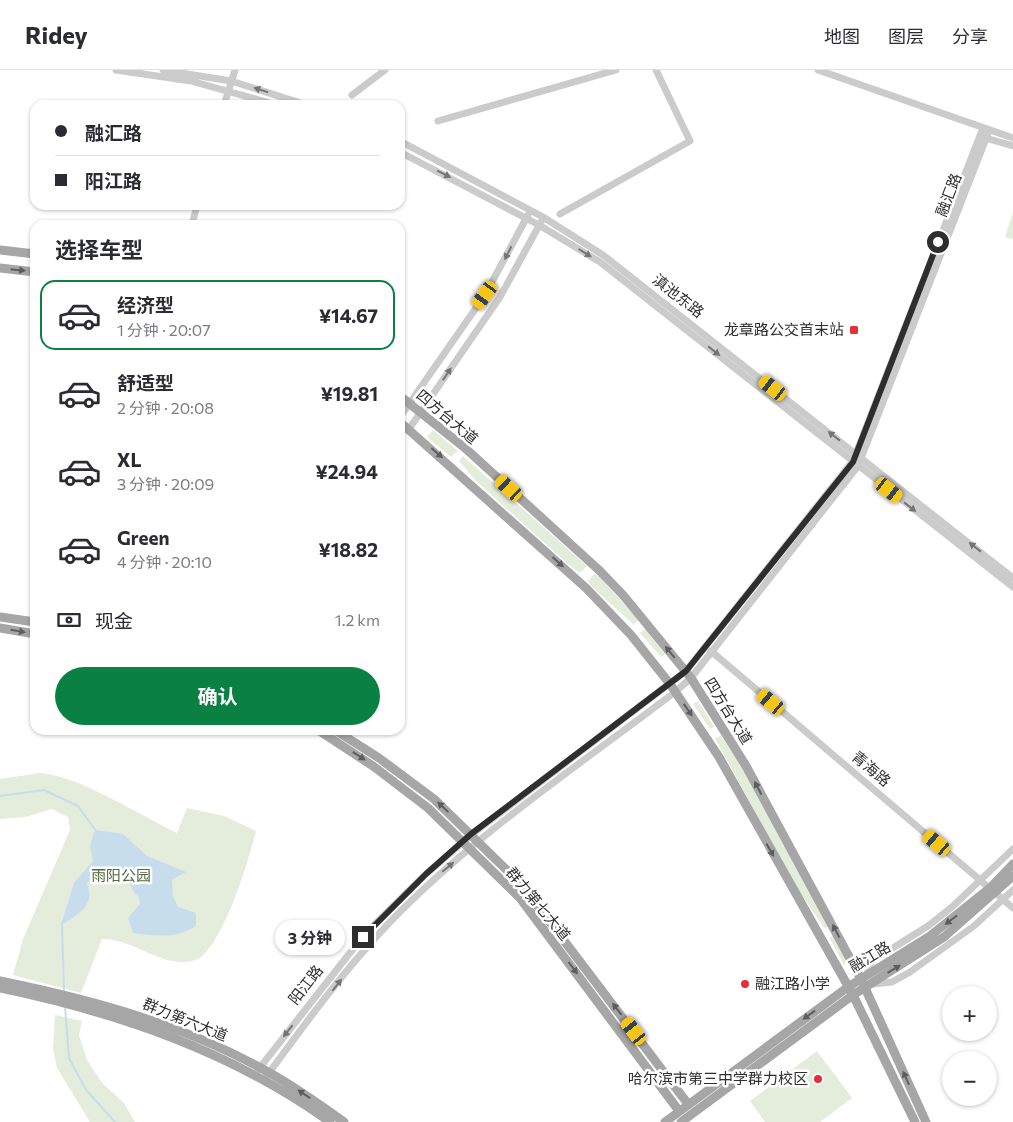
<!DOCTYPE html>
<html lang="zh">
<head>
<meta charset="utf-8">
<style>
  body { margin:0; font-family:Commissioner,"Noto Sans SC",sans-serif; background:#f2f2f3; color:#2b2b33; height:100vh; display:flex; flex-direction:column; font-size:19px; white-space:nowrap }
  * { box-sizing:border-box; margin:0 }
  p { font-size:16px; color:#7c7c81 }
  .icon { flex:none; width:28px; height:28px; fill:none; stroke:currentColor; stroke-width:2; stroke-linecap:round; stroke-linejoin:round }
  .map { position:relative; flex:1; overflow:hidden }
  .sheet { position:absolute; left:30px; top:150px; width:375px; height:515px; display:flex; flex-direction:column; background:#fff; border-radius:15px; box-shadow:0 1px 4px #0004 }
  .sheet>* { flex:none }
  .top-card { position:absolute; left:30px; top:30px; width:375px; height:110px; border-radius:15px; box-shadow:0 1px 4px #0004; display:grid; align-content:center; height:110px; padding:0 25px; background:#fff }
  .buttons { position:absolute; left:942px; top:916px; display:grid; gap:10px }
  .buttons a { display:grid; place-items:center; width:55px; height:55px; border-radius:50%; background:#fff; box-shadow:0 1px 4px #0004; font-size:25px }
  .end { position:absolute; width:22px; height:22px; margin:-11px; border:6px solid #2e2e2e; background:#fff; box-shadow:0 0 0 2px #fff }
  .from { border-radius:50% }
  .bubble { position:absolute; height:35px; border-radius:18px; background:#fff; box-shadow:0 1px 4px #0004; font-size:16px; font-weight:700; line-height:35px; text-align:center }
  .car { position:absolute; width:15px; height:30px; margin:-15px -8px; border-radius:6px; box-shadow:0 0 4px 1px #0007; background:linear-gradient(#f5c518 24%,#345 0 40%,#f5c518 0 76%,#345 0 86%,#f5c518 0) }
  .top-card b { display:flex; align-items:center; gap:18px; height:48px; font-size:19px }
  .top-card b+b { border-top:1px solid #e1e1e2 }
  .top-card i { width:12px; height:12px; background:#2b2b33 }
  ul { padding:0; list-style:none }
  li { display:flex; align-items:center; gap:15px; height:70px; margin:0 10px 8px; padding:0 15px; border:2px solid transparent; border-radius:15px }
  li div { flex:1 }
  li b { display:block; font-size:19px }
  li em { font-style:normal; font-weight:700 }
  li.current { border-color:#0b8043 }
  li>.icon { width:45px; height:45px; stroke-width:1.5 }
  h2 { padding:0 25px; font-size:22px; line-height:60px }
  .pay { display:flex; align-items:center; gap:12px; height:55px; padding:0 25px; font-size:19px }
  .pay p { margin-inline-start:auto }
  .cta { display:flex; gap:10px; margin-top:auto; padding:10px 25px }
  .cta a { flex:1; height:58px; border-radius:30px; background:#0b8043; color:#fff; font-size:20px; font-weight:700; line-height:58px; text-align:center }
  header { display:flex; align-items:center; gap:30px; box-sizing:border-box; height:70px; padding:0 25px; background:#fff; border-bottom:1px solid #e1e1e2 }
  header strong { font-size:24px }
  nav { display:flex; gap:28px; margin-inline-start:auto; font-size:18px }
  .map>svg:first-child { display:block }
</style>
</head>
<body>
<header>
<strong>Ridey</strong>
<nav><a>地图</a><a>图层</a><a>分享</a></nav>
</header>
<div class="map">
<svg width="1013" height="1052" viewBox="0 0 1013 1052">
  <rect width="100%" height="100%" fill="#fff"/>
  <path fill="#e4ecdb" d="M1013,142v27l-8,-2z
    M433,360l25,21 -7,6 -24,-20z
    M463,386l124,110 -7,7 -11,-8 -94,-85 -16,-19z
    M594,504l5,2 39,44 -4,5 -43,-39 -3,-5z
    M645,559l20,25 -4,3 -21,-24z
    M698,631l16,26 -4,2 -17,-25z
    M721,666l23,34 84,157 -4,1 -31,-46 -78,-144z
    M40,703c39,3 100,42 137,60l10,-25 37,8 32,15c-8,31 -30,105 -55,126 -3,3 -13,5 -18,5 -28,0 -54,-24 -81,-23l-21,54 -68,-18 10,-36 47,-109 -2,-13 -16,-8 -27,8 -25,2v-40z
    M834,866l14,26 -4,3 -15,-28z
    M55,945l27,6 -3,14 8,25 16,24 21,19 11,19h-45l-33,-54 -4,-20z
    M817,981l35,47 -32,24h-55l-15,-21z"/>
  <path fill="#c7ddec" d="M95,760l28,4 24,22 39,16 -14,8 1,16 5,11 18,6v13c-20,13 -40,10 -63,7l-5,-15 12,-14 -1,-7c-7,-5 -7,-11 -12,-17 -7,-8 -19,-7 -28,-8l-12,11c9,22 -8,31 -26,42l13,-42 19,-22 -3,-15z"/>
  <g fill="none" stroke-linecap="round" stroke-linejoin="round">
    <path stroke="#c7ddec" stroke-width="2" d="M0,726l44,-6 34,16 18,25
      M62,854l2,67
      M65,936l4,52 17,32 29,32"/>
    <path stroke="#cbcbcb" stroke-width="7" d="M116,0l75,11 86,24
      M163,0l68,11 76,24
      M818,0l195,68
      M352,25l33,-25
      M224,35l11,-35
      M438,51l178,-51
      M982,67l31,9
      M400,71l143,76 60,38 410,323
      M400,82l139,73 61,37 413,325
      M560,144l130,-73 -34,-71
      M192,155l5,-20
      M400,347l85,-122 43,-80
      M409,359l91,-132 41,-75
      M711,581l302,257
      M866,906l6,-15 56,-35 24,-19 61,-58
      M873,914l19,-2 18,-10 64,-46 39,-36
      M258,1000l91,-116 26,-30 51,-50 45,-39 215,-164 167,-210 130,-333
      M266,1007c39,-53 78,-107 123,-154 85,-88 189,-157 286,-231l16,-14 167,-212 131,-335"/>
    <path stroke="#a6a6a6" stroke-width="9" d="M0,180l35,4
      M0,198l35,4
      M400,326l65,52 135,123 23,24 68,83 55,88 115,213 65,143
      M400,352l186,166 45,47 39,49 49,73 134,238 62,127
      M0,547l35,5
      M0,558l35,6
      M318,660l55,36 55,42 92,90 159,213
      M335,660l44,28 55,41 87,85 167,220
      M0,911c93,19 185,44 268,91 27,15 51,32 76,50
      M0,918c119,25 231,63 330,134
      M665,1052l183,-135 82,-51 60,-48 23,-24
      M681,1052l172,-127 91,-58 69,-61"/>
  </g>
  <defs><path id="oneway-solid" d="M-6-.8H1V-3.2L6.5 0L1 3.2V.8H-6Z" transform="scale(1.25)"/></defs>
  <g fill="#757575">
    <use href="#oneway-solid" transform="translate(261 20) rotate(-162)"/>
    <use href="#oneway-solid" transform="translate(444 104) rotate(27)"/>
    <use href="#oneway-solid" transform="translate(508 183) rotate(117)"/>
    <use href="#oneway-solid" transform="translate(585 183) rotate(32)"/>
    <use href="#oneway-solid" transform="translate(714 281) rotate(38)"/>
    <use href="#oneway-solid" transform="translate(447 304) rotate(-56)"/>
    <use href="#oneway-solid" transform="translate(834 366) rotate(-142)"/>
    <use href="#oneway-solid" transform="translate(910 437) rotate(38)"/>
    <use href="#oneway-solid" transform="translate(975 477) rotate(-142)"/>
    <use href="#oneway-solid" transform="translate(448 797) rotate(-40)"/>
    <use href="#oneway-solid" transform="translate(337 915) rotate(-52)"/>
    <use href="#oneway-solid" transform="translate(288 961) rotate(128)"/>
  </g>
  <g fill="#5e5e5e">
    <use href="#oneway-solid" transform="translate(18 200) rotate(6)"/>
    <use href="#oneway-solid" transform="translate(437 383) rotate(41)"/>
    <use href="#oneway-solid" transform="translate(558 492) rotate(42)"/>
    <use href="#oneway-solid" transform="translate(18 561) rotate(10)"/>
    <use href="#oneway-solid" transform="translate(670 582) rotate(-129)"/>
    <use href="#oneway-solid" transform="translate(688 640) rotate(55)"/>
    <use href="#oneway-solid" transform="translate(359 686) rotate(33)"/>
    <use href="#oneway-solid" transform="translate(758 718) rotate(-118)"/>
    <use href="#oneway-solid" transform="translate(443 737) rotate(-137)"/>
    <use href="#oneway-solid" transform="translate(770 780) rotate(61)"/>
    <use href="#oneway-solid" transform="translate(951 850) rotate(143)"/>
    <use href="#oneway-solid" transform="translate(836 861) rotate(-118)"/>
    <use href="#oneway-solid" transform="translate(573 898) rotate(53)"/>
    <use href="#oneway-solid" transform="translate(894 899) rotate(-31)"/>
    <use href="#oneway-solid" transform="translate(617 939) rotate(-128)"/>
    <use href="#oneway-solid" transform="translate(809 945) rotate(144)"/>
    <use href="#oneway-solid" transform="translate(906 1008) rotate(-114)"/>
    <use href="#oneway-solid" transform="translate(304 1024) rotate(-146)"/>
  </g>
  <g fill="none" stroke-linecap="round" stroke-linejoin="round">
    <path stroke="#2e2e2e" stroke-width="6" d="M363,867l63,-63 45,-40 215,-163 167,-209 85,-220"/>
  </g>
  <g fill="#e62e39" stroke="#fff" stroke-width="2">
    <rect x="849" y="255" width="10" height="10" rx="2.5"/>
    <circle cx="745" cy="914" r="5"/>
    <circle cx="818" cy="1009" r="5"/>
  </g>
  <g text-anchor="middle" stroke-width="5" stroke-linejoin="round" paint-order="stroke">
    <g font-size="15" fill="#2e2e2e" stroke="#fff">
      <text transform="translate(949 125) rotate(-69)" y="5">融汇路</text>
      <text transform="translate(678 226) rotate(38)" y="5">滇池东路</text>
      <text transform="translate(447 347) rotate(40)" y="5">四方台大道</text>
      <text transform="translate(728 641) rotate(58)" y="5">四方台大道</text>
      <text transform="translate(871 699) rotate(40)" y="5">青海路</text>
      <text transform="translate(538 834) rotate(50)" y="5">群力第七大道</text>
      <text transform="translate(870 887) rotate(-31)" y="5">融江路</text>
      <text transform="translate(306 915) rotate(-52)" y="5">阳江路</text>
      <text transform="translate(185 950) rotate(22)" y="5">群力第六大道</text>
    </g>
    <g font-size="15" fill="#2e2e2e" stroke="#fff" text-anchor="end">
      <text x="844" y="265">龙章路公交首末站</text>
      <text x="755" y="919" text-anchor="start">融江路小学</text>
      <text x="808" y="1014">哈尔滨市第三中学群力校区</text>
    </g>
    <g font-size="15" fill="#506a3b" stroke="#fff">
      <text x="121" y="811">雨阳公园</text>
    </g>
  </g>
</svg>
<div class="buttons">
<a>+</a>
<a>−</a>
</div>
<i class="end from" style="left:938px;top:172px"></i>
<i class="end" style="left:363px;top:867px"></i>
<div class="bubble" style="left:275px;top:850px;width:70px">3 分钟</div>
<i class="car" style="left:485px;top:225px;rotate:216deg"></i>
<i class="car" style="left:773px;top:318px;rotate:308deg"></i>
<i class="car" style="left:509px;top:418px;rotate:312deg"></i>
<i class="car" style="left:889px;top:420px;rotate:128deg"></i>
<i class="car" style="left:771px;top:632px;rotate:310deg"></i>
<i class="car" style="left:937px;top:773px;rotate:310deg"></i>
<i class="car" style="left:634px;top:961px;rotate:323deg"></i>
<div class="top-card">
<b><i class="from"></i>融汇路</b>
<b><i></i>阳江路</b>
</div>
<section class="sheet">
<h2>选择车型</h2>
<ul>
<li class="current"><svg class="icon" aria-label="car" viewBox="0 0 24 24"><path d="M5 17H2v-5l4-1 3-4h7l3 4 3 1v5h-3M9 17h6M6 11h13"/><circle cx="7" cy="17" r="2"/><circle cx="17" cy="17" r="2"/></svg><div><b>经济型</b><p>1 分钟 · 20:07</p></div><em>¥14.67</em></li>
<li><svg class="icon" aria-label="car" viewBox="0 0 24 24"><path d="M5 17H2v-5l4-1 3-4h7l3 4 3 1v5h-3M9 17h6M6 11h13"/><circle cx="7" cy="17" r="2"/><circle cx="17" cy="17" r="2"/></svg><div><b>舒适型</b><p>2 分钟 · 20:08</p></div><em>¥19.81</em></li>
<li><svg class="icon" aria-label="car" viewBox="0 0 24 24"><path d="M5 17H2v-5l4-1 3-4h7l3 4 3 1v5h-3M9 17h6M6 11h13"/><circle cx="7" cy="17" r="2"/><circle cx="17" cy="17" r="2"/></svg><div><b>XL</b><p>3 分钟 · 20:09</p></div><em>¥24.94</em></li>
<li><svg class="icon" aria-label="car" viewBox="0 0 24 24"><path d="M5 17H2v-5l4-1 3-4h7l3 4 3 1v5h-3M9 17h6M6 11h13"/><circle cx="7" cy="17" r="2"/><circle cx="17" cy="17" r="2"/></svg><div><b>Green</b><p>4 分钟 · 20:10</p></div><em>¥18.82</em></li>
</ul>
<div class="pay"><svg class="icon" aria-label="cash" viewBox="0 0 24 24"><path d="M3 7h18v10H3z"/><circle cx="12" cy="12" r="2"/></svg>现金<p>1.2 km</p></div>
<div class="cta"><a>确认</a></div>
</section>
</div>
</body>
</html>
